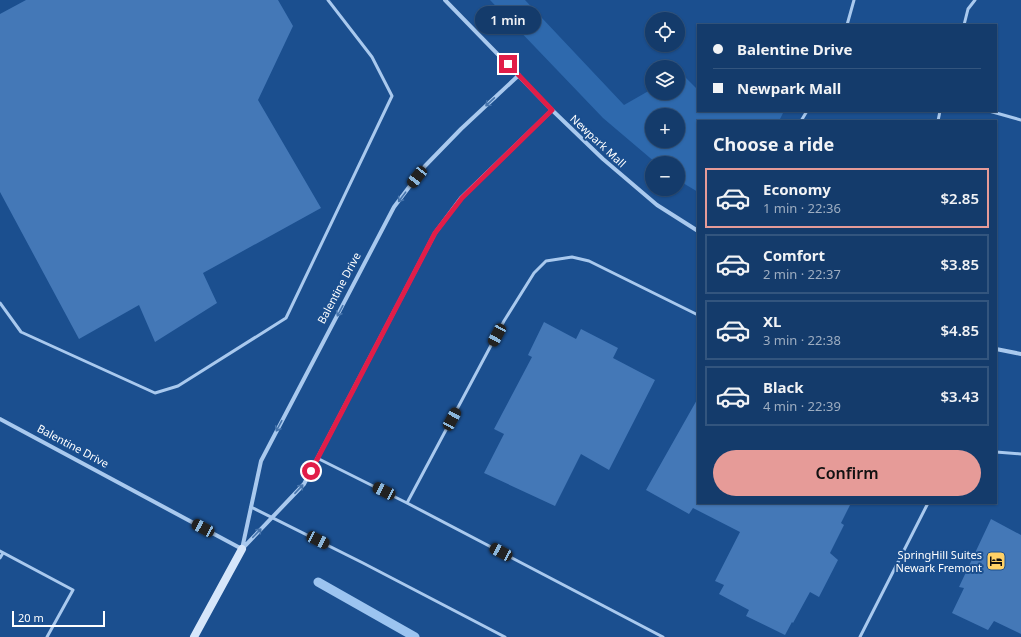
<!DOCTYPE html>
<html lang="en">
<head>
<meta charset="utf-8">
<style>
  body { margin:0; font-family:"Noto Sans",sans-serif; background:#1d4271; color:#f1f3f6; height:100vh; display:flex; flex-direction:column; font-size:15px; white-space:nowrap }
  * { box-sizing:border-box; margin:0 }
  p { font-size:13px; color:#9dadc1 }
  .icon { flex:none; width:22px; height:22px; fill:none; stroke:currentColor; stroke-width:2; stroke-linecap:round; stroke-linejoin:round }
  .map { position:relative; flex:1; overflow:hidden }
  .details { position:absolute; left:697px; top:120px; width:300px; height:384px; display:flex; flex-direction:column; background:#143b6b; border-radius:0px; box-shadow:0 1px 3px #0004,0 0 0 1px #33557e }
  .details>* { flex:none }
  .banner { position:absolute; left:697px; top:24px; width:300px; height:88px; border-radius:0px; box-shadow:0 1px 3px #0004,0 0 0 1px #33557e; display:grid; align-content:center; height:88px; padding:0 16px; background:#143b6b }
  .buttons { position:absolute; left:645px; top:12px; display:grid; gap:8px }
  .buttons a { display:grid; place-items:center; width:40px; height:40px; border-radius:50%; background:#143b6b; box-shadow:0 1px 3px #0004,0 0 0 1px #33557e; font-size:20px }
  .scale { position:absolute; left:12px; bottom:10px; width:93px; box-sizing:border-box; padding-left:4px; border:2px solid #fff; border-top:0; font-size:11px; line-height:14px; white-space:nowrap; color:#fff; -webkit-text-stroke:3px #1b4f8f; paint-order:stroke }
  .end { position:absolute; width:18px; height:18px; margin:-9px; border:5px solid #e11d48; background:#fff; box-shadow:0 0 0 2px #fff }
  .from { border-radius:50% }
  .bubble { position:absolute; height:28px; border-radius:14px; background:#143b6b; box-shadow:0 1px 3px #0004,0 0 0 1px #33557e; font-size:13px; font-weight:600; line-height:28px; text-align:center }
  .car { position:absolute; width:12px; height:24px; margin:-12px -6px; border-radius:5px; box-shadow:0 0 3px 1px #0007; background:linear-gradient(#222 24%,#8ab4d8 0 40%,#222 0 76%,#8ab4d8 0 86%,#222 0) }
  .banner b { display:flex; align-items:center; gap:14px; height:38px; font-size:15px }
  .banner b+b { border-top:1px solid #33557e }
  .banner i { width:10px; height:10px; background:#f1f3f6 }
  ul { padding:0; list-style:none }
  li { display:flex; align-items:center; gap:12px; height:60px; margin:0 8px 6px; padding:0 8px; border:2px solid #33557e; border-radius:0px }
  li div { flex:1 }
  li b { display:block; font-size:15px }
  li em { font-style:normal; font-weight:600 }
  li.on { border-color:#e69b98 }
  li>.icon { width:36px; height:36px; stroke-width:1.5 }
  h2 { padding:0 16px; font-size:18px; line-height:48px }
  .action { display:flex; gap:8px; margin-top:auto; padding:8px 16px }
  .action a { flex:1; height:46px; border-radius:24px; background:#e69b98; color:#111; font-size:16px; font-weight:600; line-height:46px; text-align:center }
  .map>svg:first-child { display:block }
</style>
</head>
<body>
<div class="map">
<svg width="1021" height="637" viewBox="0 0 1021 637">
  <rect width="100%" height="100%" fill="#1b4f8f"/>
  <path fill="#2e69ad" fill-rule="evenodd" d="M490,0h35l99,105 28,-16v4h26v-18l3,-2 17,17v21h86l-5,10h-81v71l-20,-12v-17h-22l-53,-45zM652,115h26v26h-26z"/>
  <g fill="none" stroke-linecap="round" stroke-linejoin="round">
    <path stroke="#9cc4f0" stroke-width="9" d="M318,582l97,55"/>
  </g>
  <path fill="#4478b7" d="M26,0h252l15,26 -35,74 63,108 -118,65 14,30 -62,39 -16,-37 -60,34 -79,-147v-178z
    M544,322l32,17 5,-10 37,19 -5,10 42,22 -46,90 -28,-16 -26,52 -71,-33 20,-39 -10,-5 38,-72 -4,-2z
    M698,398v101l-2,4h155l-10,20 3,2 -14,28 8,7 -19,37 -9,-5 -17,31 -1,-1 -7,13 -39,-19 3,-6 -30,-16 5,-9 -9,-4 25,-49 -47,-24 -4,6 -43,-24z
    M991,519l30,16v99l-27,-13 -6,9 -36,-17 12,-25 -5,-1z"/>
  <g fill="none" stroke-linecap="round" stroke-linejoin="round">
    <path stroke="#a9c9ee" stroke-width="3" d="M847,25l7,-25
      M964,25l4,-16 7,-9
      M989,111l32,9
      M801,121l6,-10
      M938,121l2,-10
      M0,303l21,29 134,61 23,-7 108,-68 106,-222 -20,-39 -44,-57
      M996,452l25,2
      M317,458l90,45
      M251,507l112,56 142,74
      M0,551l73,39 -26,47
      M0,558l3,-5
      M663,637l-256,-134 97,-182 30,-48 12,-12 26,-4 17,4 109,54
      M860,637l68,-134"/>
    <path stroke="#a9c9ee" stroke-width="4" d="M445,0l107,110 51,49 54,46 41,26
      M996,349l25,5
      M0,419l242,130
      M242,549l19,-88 133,-254 31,-41 36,-37 58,-54
      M242,549l62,-65 131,-251 26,-35 91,-88"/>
    <path stroke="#d6e6fa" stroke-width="8" d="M194,637l48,-88"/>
  </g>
  <defs><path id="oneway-shaft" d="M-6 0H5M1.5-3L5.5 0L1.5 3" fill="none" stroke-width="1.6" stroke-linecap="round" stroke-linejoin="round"/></defs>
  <g stroke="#4674ac">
    <use href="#oneway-shaft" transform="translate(490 102) rotate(137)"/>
    <use href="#oneway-shaft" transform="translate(402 197) rotate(127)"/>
    <use href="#oneway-shaft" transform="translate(340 311) rotate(118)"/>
    <use href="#oneway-shaft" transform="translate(279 426) rotate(118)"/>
    <use href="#oneway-shaft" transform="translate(299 489) rotate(-47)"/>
    <use href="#oneway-shaft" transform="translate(257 533) rotate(-46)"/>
  </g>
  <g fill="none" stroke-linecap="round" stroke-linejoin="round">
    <path stroke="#e11d48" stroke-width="5" d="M311,471l124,-238 27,-35 90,-88 -44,-46"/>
  </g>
  <defs>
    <symbol id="hotel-square" viewBox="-11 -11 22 22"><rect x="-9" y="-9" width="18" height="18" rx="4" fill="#ffd166" stroke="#1b4f8f"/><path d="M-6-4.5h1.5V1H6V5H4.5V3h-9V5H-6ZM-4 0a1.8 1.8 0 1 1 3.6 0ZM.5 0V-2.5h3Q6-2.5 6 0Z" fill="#111"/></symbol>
  </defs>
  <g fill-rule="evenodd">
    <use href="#hotel-square" x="985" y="550" width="22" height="22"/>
  </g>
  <g text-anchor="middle" stroke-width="4" stroke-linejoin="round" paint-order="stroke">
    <g font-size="11" fill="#fff" stroke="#1b4f8f">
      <text transform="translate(598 141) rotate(43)" y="4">Newpark Mall</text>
      <text transform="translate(339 288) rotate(-62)" y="4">Balentine Drive</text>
      <text transform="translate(73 446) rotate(28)" y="4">Balentine Drive</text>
    </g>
    <g font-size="11" fill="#fff" stroke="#1b4f8f" text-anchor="end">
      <text x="982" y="559">SpringHill Suites<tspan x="982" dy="13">Newark Fremont</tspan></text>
    </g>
  </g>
</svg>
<div class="buttons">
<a><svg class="icon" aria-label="locate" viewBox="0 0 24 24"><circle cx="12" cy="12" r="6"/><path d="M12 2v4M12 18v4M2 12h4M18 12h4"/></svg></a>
<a><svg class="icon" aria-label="layers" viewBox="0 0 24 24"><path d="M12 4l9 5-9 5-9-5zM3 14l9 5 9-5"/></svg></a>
<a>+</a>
<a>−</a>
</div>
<div class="scale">20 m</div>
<i class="end from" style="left:311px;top:471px"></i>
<i class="end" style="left:508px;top:64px"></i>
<div class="bubble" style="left:475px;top:6px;width:66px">1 min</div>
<i class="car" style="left:417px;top:177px;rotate:218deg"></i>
<i class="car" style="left:497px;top:335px;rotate:208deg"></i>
<i class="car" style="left:452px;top:419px;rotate:28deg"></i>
<i class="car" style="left:384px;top:491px;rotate:296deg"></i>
<i class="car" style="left:203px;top:528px;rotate:298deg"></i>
<i class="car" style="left:318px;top:540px;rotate:116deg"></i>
<i class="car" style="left:501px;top:552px;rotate:298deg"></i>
<div class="banner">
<b><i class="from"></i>Balentine Drive</b>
<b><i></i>Newpark Mall</b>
</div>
<section class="details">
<h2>Choose a ride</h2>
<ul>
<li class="on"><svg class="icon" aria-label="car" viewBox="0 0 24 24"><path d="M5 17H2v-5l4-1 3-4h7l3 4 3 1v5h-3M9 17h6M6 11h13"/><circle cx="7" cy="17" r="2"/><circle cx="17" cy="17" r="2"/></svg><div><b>Economy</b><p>1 min · 22:36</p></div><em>$2.85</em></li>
<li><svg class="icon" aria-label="car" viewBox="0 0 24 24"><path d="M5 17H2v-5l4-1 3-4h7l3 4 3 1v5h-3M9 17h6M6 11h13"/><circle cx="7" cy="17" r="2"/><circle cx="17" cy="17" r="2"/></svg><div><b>Comfort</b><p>2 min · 22:37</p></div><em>$3.85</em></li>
<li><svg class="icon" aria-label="car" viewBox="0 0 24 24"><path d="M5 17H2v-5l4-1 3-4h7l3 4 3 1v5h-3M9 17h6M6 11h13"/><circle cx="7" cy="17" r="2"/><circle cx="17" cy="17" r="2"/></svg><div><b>XL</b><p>3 min · 22:38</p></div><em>$4.85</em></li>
<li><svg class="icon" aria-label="car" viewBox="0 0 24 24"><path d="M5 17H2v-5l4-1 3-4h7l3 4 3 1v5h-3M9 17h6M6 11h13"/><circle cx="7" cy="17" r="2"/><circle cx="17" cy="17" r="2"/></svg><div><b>Black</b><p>4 min · 22:39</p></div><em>$3.43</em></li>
</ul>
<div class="action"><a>Confirm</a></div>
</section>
</div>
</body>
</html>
